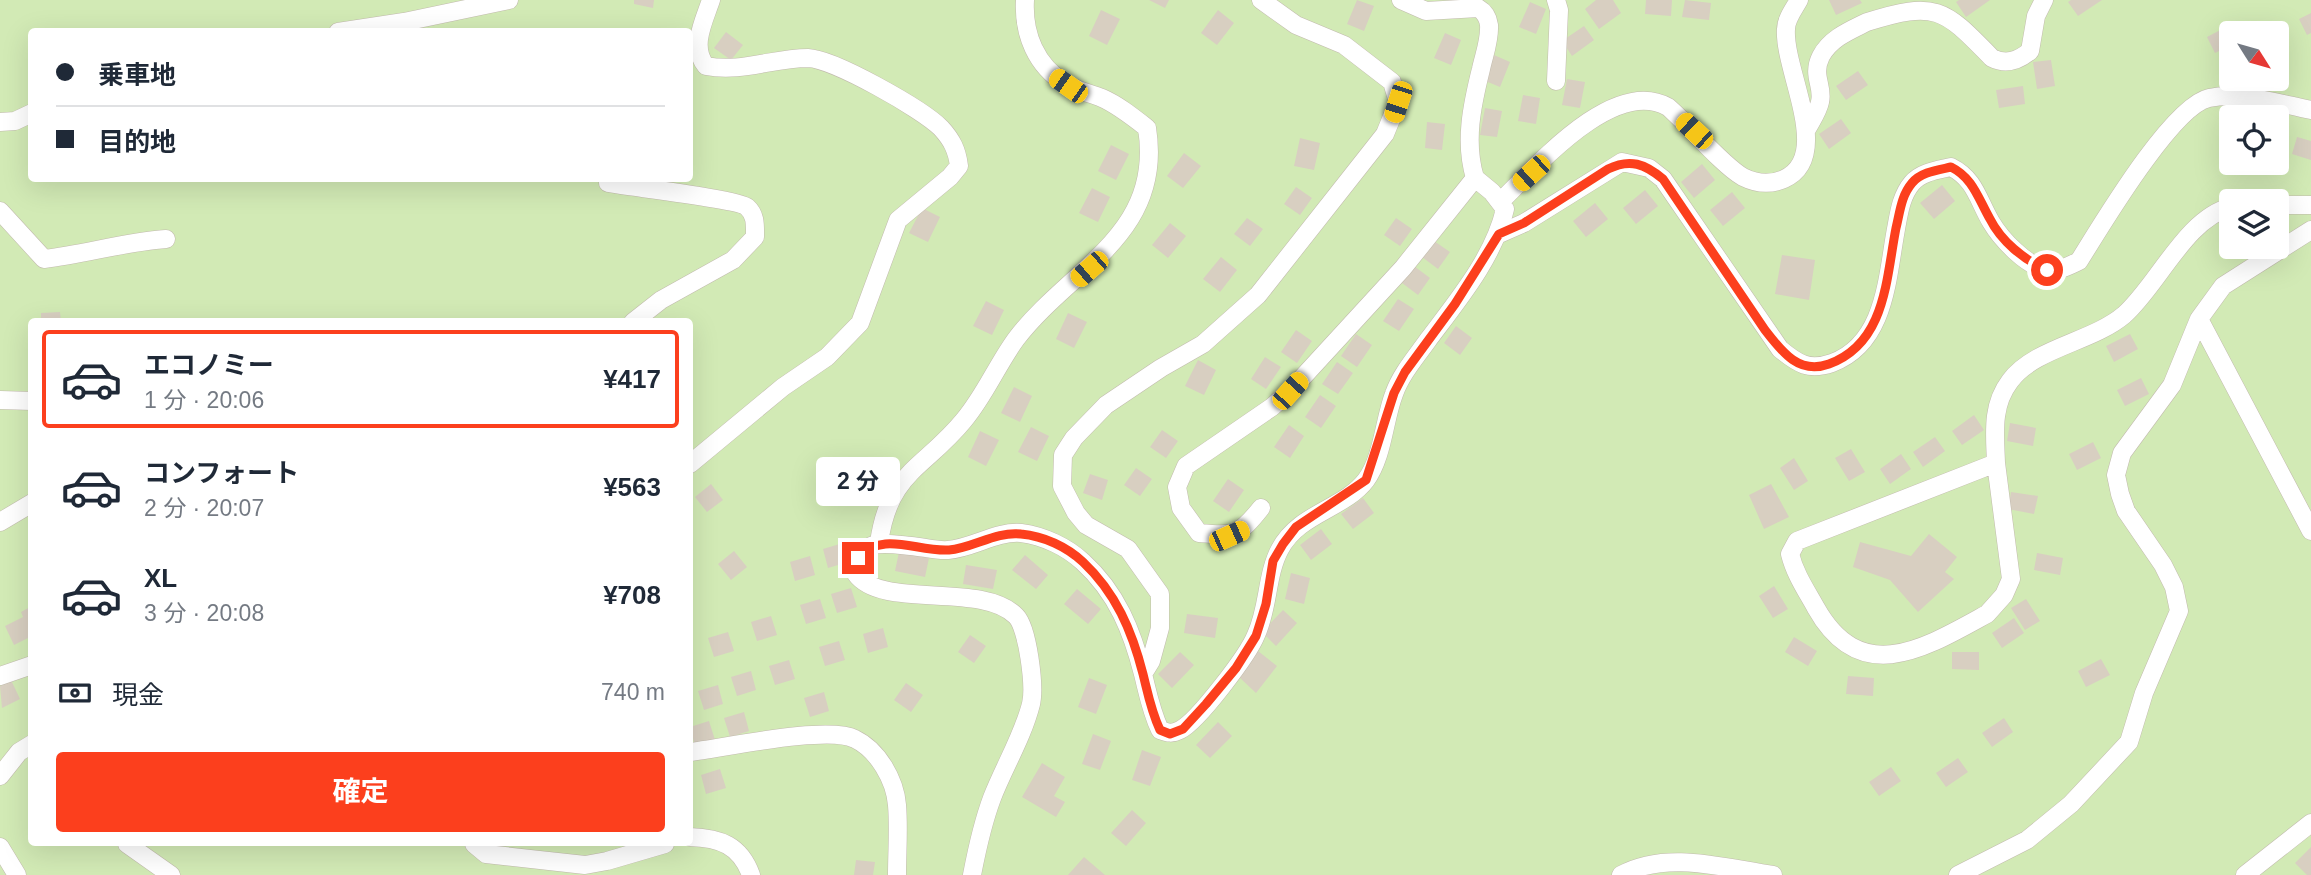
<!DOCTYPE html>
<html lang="ja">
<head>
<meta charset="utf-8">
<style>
  body { margin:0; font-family:Arial,"Noto Sans JP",sans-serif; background:#f2f2f3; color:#1f2937; height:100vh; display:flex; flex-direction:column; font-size:26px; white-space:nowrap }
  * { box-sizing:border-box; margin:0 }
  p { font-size:23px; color:#747a83 }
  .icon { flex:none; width:38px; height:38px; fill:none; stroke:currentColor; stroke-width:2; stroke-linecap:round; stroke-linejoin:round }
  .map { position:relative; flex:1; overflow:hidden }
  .drawer { position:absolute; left:28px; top:318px; width:665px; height:528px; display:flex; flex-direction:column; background:#fff; border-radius:7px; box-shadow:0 7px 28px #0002 }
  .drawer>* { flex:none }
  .hud { position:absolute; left:28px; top:28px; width:665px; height:154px; border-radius:7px; box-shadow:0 7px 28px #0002; display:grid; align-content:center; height:154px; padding:0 28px; background:#fff }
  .needle { width:46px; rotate:127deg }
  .fabs { position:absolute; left:2219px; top:21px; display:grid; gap:14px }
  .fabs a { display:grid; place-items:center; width:70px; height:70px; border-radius:7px; background:#fff; box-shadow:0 7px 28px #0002; font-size:35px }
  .end { position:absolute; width:32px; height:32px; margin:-16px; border:9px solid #fc3f1d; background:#fff; box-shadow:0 0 0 4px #fff }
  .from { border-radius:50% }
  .bubble { position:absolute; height:49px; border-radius:7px; background:#fff; box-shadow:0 7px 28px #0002; font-size:23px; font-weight:700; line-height:49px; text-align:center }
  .car { position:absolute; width:21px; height:42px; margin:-21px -10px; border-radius:9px; box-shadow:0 0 5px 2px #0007; background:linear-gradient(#f5c518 24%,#345 0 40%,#f5c518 0 76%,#345 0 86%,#f5c518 0) }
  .hud b { display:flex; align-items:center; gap:24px; height:66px; font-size:26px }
  .hud b+b { border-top:2px solid #e0e1e3 }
  .hud i { width:18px; height:18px; background:#1f2937 }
  ul { padding:12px 0 0; list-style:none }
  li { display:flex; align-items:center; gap:21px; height:98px; margin:0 14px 10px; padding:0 14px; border:4px solid transparent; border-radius:7px }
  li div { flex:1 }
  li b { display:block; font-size:26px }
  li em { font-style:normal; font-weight:700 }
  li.selected { border-color:#fc3f1d }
  li>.icon { width:63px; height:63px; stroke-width:1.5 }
  .pay { display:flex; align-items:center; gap:18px; height:77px; padding:0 28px; font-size:26px }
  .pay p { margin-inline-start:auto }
  .button { display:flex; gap:14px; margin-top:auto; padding:14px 28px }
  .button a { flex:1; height:80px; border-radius:7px; background:#fc3f1d; color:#fff; font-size:28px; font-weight:700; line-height:80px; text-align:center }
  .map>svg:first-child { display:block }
</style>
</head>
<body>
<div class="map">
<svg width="2311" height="875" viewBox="0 0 2311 875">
  <rect width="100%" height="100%" fill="#f6f3ec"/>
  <path fill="#d2eab5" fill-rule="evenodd" d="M0,0h2311v875h-2311zM32,32h658v146h-658zM2231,33h46v46h-46zM2231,117h46v46h-46zM2231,201h46v46h-46zM32,322h658v522h-658z"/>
  <path fill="#d8cfc1" d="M634,0h20l-1,8 -19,-4z
    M1149,0h20l-4,8z
    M1357,0l17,6 -10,25 -17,-7z
    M1596,0h17l8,13 -22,16 -14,-20z
    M1646,0h26l-1,16 -26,-2z
    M1685,0l26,3 -2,17 -27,-3z
    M1829,0h31l2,3 -26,12z
    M1959,0h31l-24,17 -10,-15z
    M2071,0h31l-24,16 -10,-14z
    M1530,2l16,7 -10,25 -17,-7z
    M1101,10l19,9 -13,26 -18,-9z
    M1218,10l16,13 -17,22 -16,-12z
    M2311,13v20l-4,2 -8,-16z
    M2230,25l5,8h-4v12l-16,8 -8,-16z
    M1584,26l10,14 -22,16 -10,-15z
    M726,32l17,13 -12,15 -17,-12z
    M1445,33l16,7 -10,25 -17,-7z
    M1494,55l16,7 -10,25 -17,-7z
    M2051,60l4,26 -18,3 -4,-27z
    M1858,71l10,14 -22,15 -10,-14z
    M1567,79l18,3 -5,26 -18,-3z
    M2023,86l2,18 -26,4 -3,-18z
    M1523,95l17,3 -4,26 -18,-3z
    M1485,108l17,3 -5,26 -17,-2z
    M1841,119l10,14 -22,16 -10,-15z
    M1427,122l18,2 -3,26 -17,-2z
    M2297,137l14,4v19l-19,-6z
    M1300,138l20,5 -6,27 -20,-4z
    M1111,145l18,9 -13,26 -18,-9z
    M1184,153l17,13 -18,22 -16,-12z
    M1702,164l13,16 -21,18 -13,-16z
    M1942,185l13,16 -21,18 -14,-16z
    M1296,187l16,11 -12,17 -16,-11z
    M1092,188l18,9 -12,25 -19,-9z
    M1645,190l13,16 -22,18 -13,-16z
    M1732,192l13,16 -22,18 -13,-16z
    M1595,203l13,16 -22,18 -13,-16z
    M922,208l18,9 -12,25 -19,-9z
    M1247,218l16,11 -13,17 -16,-12z
    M1396,218l16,11 -12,17 -16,-11z
    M1170,223l16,13 -18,22 -16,-13z
    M1434,241l16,11 -12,17 -16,-12z
    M1782,255l33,5 -6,40 -34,-6z
    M1221,257l16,13 -17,22 -17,-13z
    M1414,266l16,12 -12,17 -16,-12z
    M1398,299l16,10 -15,22 -16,-10z
    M986,301l18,9 -12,25 -19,-9z
    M60,312l1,10h-20v-9z
    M1068,313l19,9 -13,26 -18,-9z
    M1456,326l16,12 -12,17 -16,-12z
    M1296,330l16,11 -15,22 -16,-11z
    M1356,334l16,11 -15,22 -16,-11z
    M2130,334l8,15 -24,13 -8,-16z
    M1265,357l16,10 -15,22 -15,-10z
    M1198,360l18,10 -12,25 -19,-9z
    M1337,362l16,11 -15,21 -16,-10z
    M2141,378l8,16 -24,12 -8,-16z
    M1014,387l18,9 -12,26 -19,-9z
    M1320,395l16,11 -15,22 -16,-11z
    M1974,415l10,15 -22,15 -10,-14z
    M2010,423l26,5 -3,18 -26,-5z
    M1289,425l15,11 -14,22 -16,-11z
    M1031,427l18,9 -12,25 -19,-9z
    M1162,430l16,11 -12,17 -16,-11z
    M980,431l19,9 -13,26 -18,-9z
    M1935,437l10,14 -22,16 -10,-15z
    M2093,442l8,16 -24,12 -8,-16z
    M1851,449l14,23 -16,9 -14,-23z
    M1901,454l10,15 -21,15 -10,-15z
    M1794,458l14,23 -14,9 -14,-22z
    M1136,468l16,11 -12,17 -16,-11z
    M1090,474l18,6 -6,20 -19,-7z
    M1228,479l16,11 -15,22 -16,-11z
    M711,484l12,16 -16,12 -12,-15z
    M1771,484l18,33 -25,12 -15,-34z
    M2011,492l27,4 -4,18 -26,-5z
    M1363,498l11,15 -21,16 -12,-15z
    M1321,529l11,15 -21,16 -11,-15z
    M1929,534l28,23 -12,15 9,7 -36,33 -28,-32 -37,-13 7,-25 51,14z
    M843,543l5,19 -20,6 -5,-19z
    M734,551l13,16 -16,13 -13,-16z
    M899,552l30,6 -4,19 -30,-6z
    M2037,553l26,5 -3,17 -26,-5z
    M1025,555l23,20 -12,14 -24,-19z
    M810,556l5,19 -20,6 -5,-19z
    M966,565l31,5 -4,19 -30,-5z
    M1291,573l19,5 -6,26 -19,-5z
    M1774,586l14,23 -15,9 -14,-22z
    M851,588l6,19 -20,6 -6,-19z
    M1077,589l24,20 -13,15 -24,-20z
    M820,599l6,19 -20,6 -6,-19z
    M2026,599l14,22 -15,9 -14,-22z
    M32,606v30l-18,9 -9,-19 18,-9 -2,-5z
    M1283,610l14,13 -21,23 -14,-14z
    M1187,614l31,4 -3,20 -31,-5z
    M771,616l6,19 -20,6 -6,-19z
    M2014,618l10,15 -22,15 -10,-15z
    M883,628l5,19 -20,6 -5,-19z
    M728,632l6,19 -20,6 -6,-19z
    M970,635l16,11 -12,17 -16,-11z
    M1794,637l23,14 -9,15 -23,-14z
    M839,641l6,19 -20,6 -6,-19z
    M1258,651l19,15 -21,27 -17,-16z
    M1180,652l14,13 -22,23 -14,-14z
    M1952,652h27v18l-27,-1z
    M2101,659l9,16 -24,12 -8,-16z
    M789,660l6,19 -20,6 -6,-19z
    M751,671l5,19 -19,6 -6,-19z
    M1848,676l26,2 -1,18 -27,-2z
    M1089,678l18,7 -11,29 -18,-7z
    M11,680l9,19 -18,9 -2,-22z
    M906,683l17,12 -12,17 -17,-12z
    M718,685l5,19 -19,6 -6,-19z
    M824,692l5,19 -19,6 -6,-19z
    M744,712l5,19 -19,6 -6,-19z
    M2004,718l9,14 -21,15 -10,-14z
    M709,721l6,19 -20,6 -5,-19z
    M1218,722l14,14 -22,22 -14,-13z
    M1093,734l18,7 -11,29 -18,-6z
    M1142,750l19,7 -11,29 -18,-6z
    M1958,758l10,14 -22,15 -10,-14z
    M1042,763l23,14 -11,19 11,6 -9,15 -34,-20z
    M1891,767l10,14 -22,15 -10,-14z
    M720,769l6,19 -20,6 -5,-19z
    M1132,810l14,13 -20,23 -15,-13z
    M2311,847v28h-4l-12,-12z
    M1084,857l21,18h-37z
    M856,860l19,2 -2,13h-19z"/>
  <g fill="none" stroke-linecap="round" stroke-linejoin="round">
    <defs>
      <path id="minor" d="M1556,0l3,10 -3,71
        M338,32l66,-10 105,-22
        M0,122l15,-1 17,-8
        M1806,131c4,-8 12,-19 14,-29 4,-16 -9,-26 1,-46 10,-18 28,-25 46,-34 70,-22 77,-13 125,36 14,7 26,3 38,-7l6,-35 8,-16
        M608,183c21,4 130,16 139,24 9,8 8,18 8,30l-22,23 -72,40 -28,22
        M1501,201c35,-34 113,-125 167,-94 21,18 54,58 75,70 14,7 27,8 41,2 50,-22 -1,-109 2,-150 0,-10 8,-20 13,-29
        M2277,205h34
        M0,211l44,48c41,-5 81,-17 122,-20
        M1499,234l25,-11 98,-61 27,6 14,11 117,170c18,15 29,22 52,14 54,-20 55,-86 64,-134 3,-16 5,-33 16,-46 9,-11 26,-13 39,-16 24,12 27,33 40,55 10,17 36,45 57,48 11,1 21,-4 31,-9 22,-35 93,-155 130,-163 32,-7 71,6 102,12
        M2199,319l112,212
        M0,400l32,1
        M1996,463l15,116 -7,16 -17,19c-62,34 -126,74 -171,-6 -10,-18 -21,-34 -26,-54l7,-13z
        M1996,463c-1,-29 -5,-57 14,-82 24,-33 82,-39 114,-66 34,-30 62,-97 107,-108
        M690,464l93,-77 44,-30 33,-34 38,-103 52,-43 9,-11c-2,-16 -7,-26 -18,-38 -19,-19 -107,-69 -133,-70 -35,0 -67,15 -102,8 -16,-19 -2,-45 5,-66
        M1261,508c-22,28 -27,28 -62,25l-18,-25 -4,-21 9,-21 86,-59 18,-16 113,-123 72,-90
        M0,522l32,-19
        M879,543c10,-72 45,-74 85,-123 21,-25 33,-55 52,-81 54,-71 148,-104 131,-211 -14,-11 -29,-23 -45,-30 -12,-5 -25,-7 -36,-14 -30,-18 -43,-50 -41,-84
        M1143,674l8,-13 9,-33v-34l-32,-45 -42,-24 -10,-12 -14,-27 1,-31 11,-17 32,-33 55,-37 42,-24 55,-49 127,-161 13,-32 -6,-20 -48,-37 -48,-20 -35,-25
        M0,676l32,-11
        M690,752c34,-4 138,-27 165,-13 23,11 40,41 42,66 2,23 0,47 0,70
        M0,776l19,-24 13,-8
        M690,837c30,1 50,8 61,38
        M127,844l44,31
        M474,844l12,10 99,11 22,-4 58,-17
        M0,847l17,28
        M972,875c5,-26 11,-53 20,-77 12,-31 31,-62 39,-94 4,-17 -3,-76 -15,-88 -34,-35 -134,-6 -160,-42 3,-37 26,-31 55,-28 12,1 26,5 37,4 25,-2 48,-19 73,-17 23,3 46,14 62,29 34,31 49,69 60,112 5,20 8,37 17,56 8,3 12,4 20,0 18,-9 68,-75 76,-95 13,-28 10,-60 24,-86 19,-36 64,-40 86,-69 17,-23 18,-60 28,-86 7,-20 22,-37 34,-54 30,-40 66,-83 77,-131l-13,-17 -17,-14c-11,-36 -3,-73 6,-109 3,-14 9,-29 8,-44 -1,-8 -4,-13 -11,-17l-52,3 -25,-11
        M1621,875c46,-25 103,-7 152,0
        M1958,875l69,-35 44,-36 58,-62 15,-49 35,-82 -5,-24 -11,-22 -37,-54 -6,-17 -4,-19 6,-22 50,-68 27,-66 24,-33 88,-56
        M2245,875l66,-52"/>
    </defs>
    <use href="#minor" stroke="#c2bbae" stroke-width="19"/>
    <use href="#minor" stroke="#fff" stroke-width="18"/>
  </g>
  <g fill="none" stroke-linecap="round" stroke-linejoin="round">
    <path stroke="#fc3f1d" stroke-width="9" d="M858,558c25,-28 58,-6 91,-8 24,-2 47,-19 72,-16 23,2 46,13 62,28 33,31 49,69 60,112 5,20 8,37 17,56l10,4 13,-5 23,-25 30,-36 20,-32 10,-32 7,-43 10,-17 13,-17 70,-47 28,-87 11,-21 50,-68 44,-70 25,-11 84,-54c22,-11 37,-5 55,10l102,151c17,22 34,45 64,34 57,-21 57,-85 67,-136 4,-16 5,-32 16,-45 9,-11 26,-13 39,-16 22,11 27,31 39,52 11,22 34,41 57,51"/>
  </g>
</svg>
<div class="fabs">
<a><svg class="needle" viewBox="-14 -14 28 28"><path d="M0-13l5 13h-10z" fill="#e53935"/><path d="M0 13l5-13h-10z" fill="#747a83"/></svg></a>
<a><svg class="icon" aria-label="locate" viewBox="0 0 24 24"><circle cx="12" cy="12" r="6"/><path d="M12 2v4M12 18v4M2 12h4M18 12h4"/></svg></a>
<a><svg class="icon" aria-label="layers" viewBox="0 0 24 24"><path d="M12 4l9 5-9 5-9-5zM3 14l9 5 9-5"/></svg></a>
</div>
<i class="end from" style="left:2047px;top:270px"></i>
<i class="end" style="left:858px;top:558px"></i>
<div class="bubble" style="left:816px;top:457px;width:84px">2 分</div>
<i class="car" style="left:1068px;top:86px;rotate:305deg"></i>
<i class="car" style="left:1398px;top:102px;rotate:198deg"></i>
<i class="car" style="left:1694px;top:131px;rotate:313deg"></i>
<i class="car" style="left:1531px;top:173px;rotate:228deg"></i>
<i class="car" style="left:1089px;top:269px;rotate:229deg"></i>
<i class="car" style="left:1290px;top:391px;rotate:42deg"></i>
<i class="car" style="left:1229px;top:536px;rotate:66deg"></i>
<div class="hud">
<b><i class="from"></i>乗車地</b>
<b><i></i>目的地</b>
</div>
<section class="drawer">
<ul>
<li class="selected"><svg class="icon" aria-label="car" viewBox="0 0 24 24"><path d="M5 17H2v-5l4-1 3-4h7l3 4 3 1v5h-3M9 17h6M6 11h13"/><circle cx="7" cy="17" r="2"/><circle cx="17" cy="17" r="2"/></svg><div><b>エコノミー</b><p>1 分 · 20:06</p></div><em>¥417</em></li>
<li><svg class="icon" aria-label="car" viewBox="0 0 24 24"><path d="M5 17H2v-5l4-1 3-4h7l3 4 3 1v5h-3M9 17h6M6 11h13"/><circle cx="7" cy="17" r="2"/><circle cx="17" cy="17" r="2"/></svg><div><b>コンフォート</b><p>2 分 · 20:07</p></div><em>¥563</em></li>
<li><svg class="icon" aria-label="car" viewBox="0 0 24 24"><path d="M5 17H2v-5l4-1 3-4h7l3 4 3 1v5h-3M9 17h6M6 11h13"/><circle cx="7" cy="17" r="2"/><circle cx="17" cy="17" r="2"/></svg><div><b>XL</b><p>3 分 · 20:08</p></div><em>¥708</em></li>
</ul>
<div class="pay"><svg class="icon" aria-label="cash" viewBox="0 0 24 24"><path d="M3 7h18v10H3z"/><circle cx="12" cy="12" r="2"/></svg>現金<p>740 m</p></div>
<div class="button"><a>確定</a></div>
</section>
</div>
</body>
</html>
